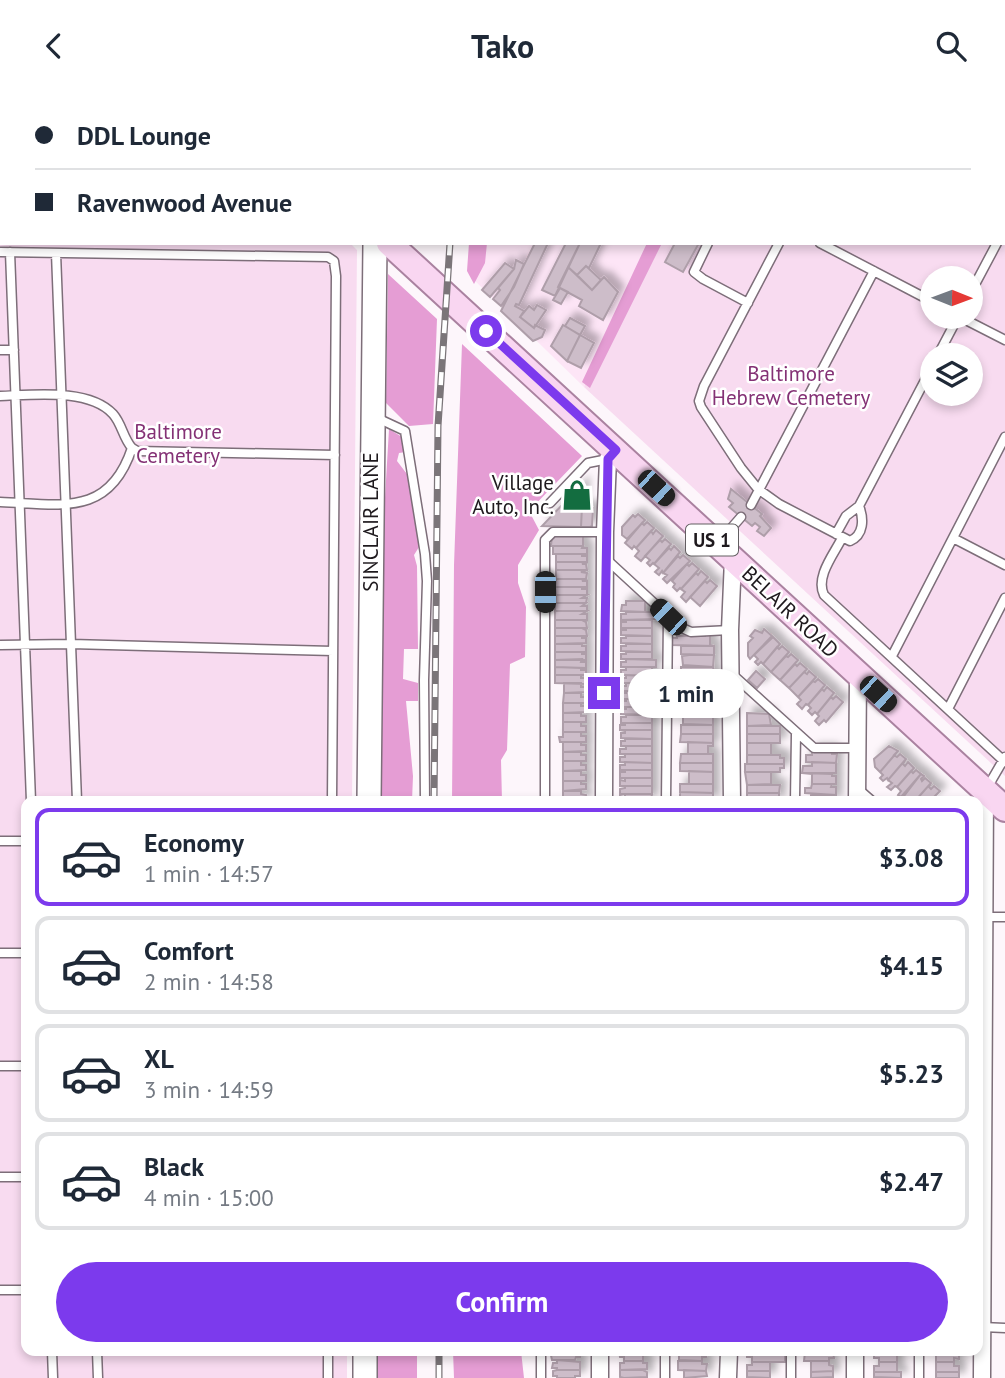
<!DOCTYPE html>
<html lang="en">
<head>
<meta charset="utf-8">
<style>
  body { margin:0; font-family:"PT Sans",sans-serif; background:#f2f2f3; color:#1f2937; height:100vh; display:flex; flex-direction:column; font-size:26px; white-space:nowrap }
  * { box-sizing:border-box; margin:0 }
  p { font-size:23px; color:#747a83 }
  .icon { flex:none; width:38px; height:38px; fill:none; stroke:currentColor; stroke-width:2; stroke-linecap:round; stroke-linejoin:round }
  .map { position:relative; flex:1; overflow:hidden }
  .sheet { position:absolute; left:21px; top:705px; width:962px; height:560px; display:flex; flex-direction:column; background:#fff; border-radius:14px; box-shadow:0 4px 10px #0003 }
  .sheet>* { flex:none }
  .hud { position:absolute; left:0px; top:0px; width:1006px; height:154px; box-shadow:0 4px 10px #0003; display:grid; align-content:center; height:154px; padding:0 35px; background:#fff }
  .needle { width:46px; rotate:91deg }
  .fabs { position:absolute; left:920px; top:175px; display:grid; gap:14px }
  .fabs a { display:grid; place-items:center; width:63px; height:63px; border-radius:50%; background:#fff; box-shadow:0 4px 10px #0003; font-size:35px }
  .end { position:absolute; width:32px; height:32px; margin:-16px; border:9px solid #7c3aed; background:#fff; box-shadow:0 0 0 4px #fff }
  .from { border-radius:50% }
  .bubble { position:absolute; height:49px; border-radius:24px; background:#fff; box-shadow:0 4px 10px #0003; font-size:23px; font-weight:800; line-height:49px; text-align:center }
  .car { position:absolute; width:21px; height:42px; margin:-21px -10px; border-radius:9px; box-shadow:0 0 5px 2px #0007; background:linear-gradient(#222 24%,#8ab4d8 0 40%,#222 0 76%,#8ab4d8 0 86%,#222 0) }
  .hud b { display:flex; align-items:center; gap:24px; height:66px; font-size:26px }
  .hud b+b { border-top:2px solid #e0e1e3 }
  .hud i { width:18px; height:18px; background:#1f2937 }
  ul { padding:12px 0 0; list-style:none }
  li { display:flex; align-items:center; gap:21px; height:98px; margin:0 14px 10px; padding:0 21px; border:4px solid #e0e1e3; border-radius:14px }
  li div { flex:1 }
  li b { display:block; font-size:26px }
  li em { font-style:normal; font-weight:800 }
  li.active { border-color:#7c3aed }
  li>.icon { width:63px; height:63px; stroke-width:1.5 }
  .cta { display:flex; gap:14px; margin-top:auto; padding:14px 35px }
  .cta a { flex:1; height:80px; border-radius:42px; background:#7c3aed; color:#fff; font-size:28px; font-weight:800; line-height:80px; text-align:center }
  header { display:flex; justify-content:space-between; align-items:center; height:91px; padding:0 35px; background:#fff; font-size:32px; font-weight:800 }
  .map>svg:first-child { display:block }
</style>
</head>
<body>
<header><svg class="icon" aria-label="back" viewBox="0 0 24 24"><path d="M15 5l-7 7 7 7"/></svg>Tako<svg class="icon" aria-label="search" viewBox="0 0 24 24"><circle cx="10" cy="10" r="6"/><path d="M15 15l6 6"/></svg></header>
<div class="map">
<svg width="1005" height="1287" viewBox="0 0 1005 1287">
  <defs>
    <filter id="shadow"><feDropShadow dx="6" dy="-6" stdDeviation="3.5" flood-color="#0004"/></filter>
  </defs>
  <rect width="100%" height="100%" fill="#fdf6fb"/>
  <path fill="#fde5f6" d="M552,0h453v75l-1,-73h-452z
    M474,152h183l-73,144 -113,-110z"/>
  <path fill="#f8dbf0" fill-rule="evenodd" d="M0,113l2,39h348l7,7 -5,551h-326v550h321v27h-347z
    M1005,119v566l-421,-389 73,-144h347zM933,187h38v39h-38zM933,264h38v39h-38z"/>
  <path fill="#e59dd4" d="M469,152h18l-2,20 -11,21 -7,-13z
    M647,152h15l-72,145 -8,-6z
    M388,183l49,45 -4,105 -24,2 -23,-23z
    M462,253l120,112 -53,55 10,19 -21,35v18l8,24 -1,50 -15,7 -3,86 -6,10 1,41h-50l2,-236z
    M389,338l13,8 4,15 -7,1 -2,8 13,17 9,69 -5,8 3,11 1,83h-14l-1,30 15,4v18h-12l7,75 -1,25h-33l2,-235z
    M376,1260h41v27h-42z
    M453,1260h68l3,27h-70z"/>
  <path fill="#cdbdc9" stroke="#ae9ea9" stroke-width="2" filter="url(#shadow)" d="M535,152h13l-29,62 -3,-1 -1,2 9,5 -4,6 14,11 1,-3 10,5 -3,7 -9,4 -32,-30z
    M566,152h14l-25,53 -13,-6z
    M580,152h21l-12,25 -3,-2 -9,9 -9,-8z
    M675,152h24l-16,29 -18,-10z
    M516,169l8,4 -10,23 -13,19 -8,-7 7,-9 -2,-2 16,-19z
    M505,172l9,6 -24,28 -8,-7z
    M586,175l15,14 -9,10 -15,-15z
    M568,176l24,23 12,-13 14,15 -15,28 -24,-14 3,-6 -24,-13z
    M560,197l8,4 -7,12 -8,-4z
    M537,214l9,5 -12,18 -14,-11 9,-11 5,4z
    M570,227l15,8 -5,9 -15,-9z
    M563,234l17,10 -13,26 -16,-15z
    M580,244l14,8 -13,25 -14,-7z
    M583,392l-2,44 -39,-1z
    M731,398l31,25 -2,2 11,12 -7,8 -7,-5 3,-4 -5,-4 -3,3 -23,-19 4,-4 -5,-4z
    M582,416l11,1 -1,18 -2,1h-9z
    M638,423l7,6 -18,19 -5,-4v-8l11,-12 2,2z
    M647,431l7,6 -18,20 -2,-2 -2,3 -7,-6 17,-20 2,2z
    M656,439l7,6 -22,25 -6,-5 4,-5 -3,-3 15,-17 2,3z
    M580,444h3v11h-32l1,-10z
    M665,448l6,5 -17,20 -1,-1 -3,3 -3,-3 3,-3 -5,-4 15,-16 2,2z
    M553,455h30l-1,2h5v6h-34z
    M674,455l6,6 -17,21 -1,-2 -3,4 -4,-3 4,-4 -5,-4 15,-16 2,2z
    M556,463h31h-5v2h5v6h-31z
    M683,464l7,6 -23,22 -4,-4 4,-4 -4,-2 15,-17 2,2z
    M556,471h31l-5,2h4l1,6h-31z
    M692,472l7,6 -18,20 -1,-1 -3,3 -4,-4 2,-3 -3,-3 15,-17 2,2z
    M556,479h31l-6,2 6,1 -1,6h-30z
    M701,480l7,6 -22,25 -5,-5 4,-5 -4,-3 15,-16 2,2z
    M556,488h30l-4,2h5v6h-32z
    M710,489l7,6 -17,20 -10,-9 15,-16 2,2z
    M555,496h32h-5v2h5v6h-31z
    M556,504h31l-5,3h5l-1,5h-31z
    M626,510h19v11l-24,-1 1,-6h4z
    M555,512h31l-4,3h5v5h-32z
    M555,520h32l-5,3h5v6h-32z
    M626,521h26l4,7 -35,1v-6h5z
    M555,529h32h-5l4,2 1,6h-32z
    M626,529h26v8h-31v-6h5z
    M555,537h27l4,2 1,6h-32z
    M626,537h26v8l-31,-1v-5h5z
    M764,538l8,7 -22,23 -2,-3v-13l5,-5 -3,-2 5,-6 7,3z
    M705,544h5v10l4,1 -43,-1v-7h6v-2h28z
    M555,545h27v2h4v5l-31,1z
    M626,545h26v8l-31,-1v-5h5z
    M773,546l7,7 -17,20 -2,-2 -3,3 -3,-3 3,-3 -4,-4z
    M555,553h27v2h4v6h-31z
    M626,553h26v8l-31,-1v-5h5z
    M681,555h33v9l-33,-1z
    M782,555l7,6 -18,20 -8,-8 14,-17 2,2z
    M555,561h27v2h4v6h-31z
    M626,561h26v7h-31v-5h5z
    M791,563l7,6 -18,20 -9,-8 15,-16 2,1z
    M689,564h25l-1,12 -30,-2 -1,-9z
    M582,568l-1,3h5v6l-31,-1v-7z
    M626,568l30,1v7h-35v-5h5z
    M800,572l7,6 -18,19 -9,-8 15,-16 2,2z
    M555,576l26,1v2h5v5h-31z
    M626,576h26v9l-31,-1v-5h5z
    M681,576h32l2,8h-34z
    M756,580l9,8 -8,9 -9,-8z
    M809,580l7,6 -18,20 -9,-9 15,-16 3,2z
    M555,584h26v3h5v6l-31,-1z
    M626,584l26,1v7h-31v-5h5z
    M681,584h34v9h-34z
    M818,588l7,6 -17,20 -2,-1 -4,5 -5,-5 4,-4 -3,-3 15,-16 2,1z
    M564,592h17v4h5v5l-22,1z
    M626,592h26l3,2v6h-34v-5h5z
    M689,593h24v12h-24z
    M827,596l7,6 -17,21 -2,-2 -3,3 -4,-4 3,-3 -3,-3 14,-16 2,2z
    M626,600h26l2,2v6h-33v-6h5z
    M564,602h17v4h5v6h-23z
    M681,605h32v9h-32z
    M836,605l7,6 -17,20 -2,-2 -5,5 -4,-4 4,-5 -2,-2 14,-17 2,2z
    M626,608h29v8h-34v-6h5z
    M563,612h18v3h5v6l-23,1z
    M681,614h32v8h-32z
    M626,616h26v8l-31,-1v-5h5z
    M563,622h18v3h5v6h-23z
    M689,622h24v12l-30,-1v-7h6z
    M747,622l22,1 2,11 -24,1z
    M626,624h26v8h-31v-6h5z
    M563,631h18v4h5v6h-23z
    M625,632h27v7h-32v-5h5z
    M681,634h32v9h-32z
    M747,635h33v8h-33z
    M620,639h32v9l-31,-1v-5h4v-2z
    M563,641h18v4h5v6h-26l-1,-5h4z
    M681,643h32v9l-33,-1z
    M747,643h33v9h-33z
    M625,648h27v7h-31v-5h4z
    M563,651h18v3h5v6l-23,1z
    M688,651l25,1v3h-5v8h-20z
    M747,652h24v12h-24z
    M626,655h26v8h-32v-5h6z
    M889,655l9,5 -18,21 -5,-5 -1,-8z
    M812,659h20v4h5l-1,9 -30,-1v-7h6z
    M898,660l-4,4 3,2 3,-3 6,5 -18,21 -1,-2 -4,3 -3,-3 3,-3 -3,-3z
    M563,661h18v3h5v6h-23z
    M625,663h27v9l-32,-1v-5h5z
    M681,663h32v9h-33z
    M747,664h33v3h4v6h-37z
    M906,668l-3,5 2,2 3,-4 6,6 -17,19 -2,-1 -4,4 -4,-3 5,-4 -4,-3z
    M563,670h18v4h5v5l-23,1z
    M625,671l27,1v7h-32v-5h5z
    M812,671l24,1v10h-34l1,-7h9z
    M680,672h33v9l-33,-1z
    M745,673h39v4h-4v4h-35z
    M625,679h27v8h-32v-6h5z
    M916,679l5,4 -20,23 -3,-2 3,-4 -4,-4 14,-16 2,2z
    M563,680h18v4h5v6h-23z
    M689,680l24,1v12h-24z
    M745,681h26v12l-24,1z
    M802,682l30,1v2h4v8h-24v-10z
    M921,683l3,2 -3,3 1,2 3,-3 6,5 -16,18h-12l-2,-1z
    M625,687h27v8h-32v-6l5,1z
    M563,690h18v3h5v5l-23,2z
    M931,692l-2,4 2,2 3,-3 6,5 -10,10h-15z
    M680,693h33v9l-33,-1z
    M812,693h20l-1,3h5v8l-31,-2v-5h6z
    M747,694h33l-1,8h-32z
    M625,695h27v8h-32v-5l5,-1z
    M563,700h18v3l5,1 -1,6h-22z
    M680,701l33,1v8h-33z
    M747,702h32v8h-32z
    M625,703h27l-1,7h-31v-5l5,1z
    M811,704l20,1v2h5v3h-28l3,-1z
    M550,1260h30v6h-4l-1,3h-23z
    M619,1260h24v10h-19v-4h-4z
    M707,1260l-1,6h-4v4l-23,-1v-8z
    M747,1260l38,3v8h-33v-5h-5z
    M805,1261h28l1,6h-5v3h-25z
    M874,1261h23v10h-18v-4h-5z
    M936,1262h23v6l-5,-1v4h-18z
    M557,1269l23,2v8h-23v-2h-5l1,-5h4z
    M624,1270h19v2h4v6l-27,1v-7h4z
    M678,1270h24v3h5l-1,7 -28,-1z
    M811,1270h18v4l4,1v5l-22,1z
    M752,1271h18v9h-23v-6h5z
    M879,1271h18v10h-23v-6h5z
    M936,1271h18v4h5v6h-23z
    M580,1279v6h-5v2h-18v-2h-4v-5l4,-1z
    M620,1279h23l4,2v5l-23,1 -4,-1z
    M684,1279l22,1 1,5 -23,2z
    M747,1280h23v7l-23,-1z
    M833,1280v6l-22,1v-6z
    M874,1281h27v6l-27,-1z
    M936,1281h23v6h-23z"/>
  <g fill="none" stroke-linecap="round" stroke-linejoin="round">
    <defs>
      <path id="service" d="M160,2l1,-2
        M1004,138h1
        M708,152l-14,29 9,7 45,24
        M779,152l-75,143 -5,15 2,6 40,61 17,21 21,15 71,37c14,-6 14,-22 9,-35
        M820,152l113,59
        M0,161l328,5 6,4 2,15 -4,525
        M10,161l21,549
        M56,162l21,548
        M971,201l26,-49
        M960,226l45,23
        M0,259h14
        M938,264l20,-38
        M0,305c33,-1 89,-8 113,18 9,10 10,24 19,34 -23,70 -72,56 -132,54
        M375,326l30,14 20,123 2,27 -3,99 1,121
        M132,357l5,3 198,4
        M550,412l38,-40 20,-4
        M751,414l123,-234
        M836,443l10,-18 13,-10 74,-141
        M842,447c-8,16 -27,39 -18,57l181,167
        M953,447l52,27
        M720,450l21,-24
        M605,467l75,69 11,5 39,-2
        M0,554l71,-1 262,7
        M892,565l113,-219
        M732,583l82,74h44
        M948,618l57,-111
        M857,697l15,13
        M987,697l18,-31
        M545,710v-261l8,-8h52
        M666,710l2,-184
        M795,710l1,-67
        M0,750h26
        M984,826h21
        M0,862h26
        M0,975h26
        M0,1086h26
        M0,1199h26
        M982,1236l23,1
        M52,1260l1,27
        M97,1260l1,27
        M919,1260v27
        M328,1287v-27
        M541,1287v-27
        M665,1287v-27
        M791,1287v-27"/>
      <path id="minor" d="M30,0v2
        M0,102h2
        M604,710l1,-269 3,-73 8,-9
        M732,710l-2,-171 3,-71
        M857,710l1,-126
        M600,1287v-27
        M728,1287l1,-27
        M855,1287v-27
        M982,1287l3,-588"/>
      <path id="secondary" d="M396,2v-2
        M369,710l6,-558
        M365,1287v-27"/>
      <path id="primary" d="M223,0l2,2
        M389,152l616,566"/>
    </defs>
    <use href="#service" stroke="#7d6e79" stroke-width="11"/>
    <use href="#minor" stroke="#7d6e79" stroke-width="19"/>
    <use href="#secondary" stroke="#7d6e79" stroke-width="26"/>
    <use href="#primary" stroke="#aa82a0" stroke-width="28"/>
    <use href="#service" stroke="#fff" stroke-width="8"/>
    <use href="#minor" stroke="#fff" stroke-width="16"/>
    <use href="#secondary" stroke="#fff" stroke-width="23"/>
    <use href="#primary" stroke="#f9d6f1" stroke-width="24"/>
    <defs>
      <path id="rail" d="M475,2v-2
        M434,710l4,-375 12,-183
        M439,1287v-27"/>
    </defs>
    <use href="#rail" stroke="#7b7579" stroke-width="7"/>
    <use href="#rail" stroke="#fff" stroke-width="4.5" stroke-dasharray="13" stroke-linecap="butt"/>
  </g>
  <g fill="none" stroke-linecap="round" stroke-linejoin="round">
    <path stroke="#7c3aed" stroke-width="9" d="M486,240l130,119 -8,9 -4,234"/>
  </g>
  <defs>
    <symbol id="shop-bare" viewBox="-9 -9 18 18"><path d="M-5-2.5h2.3a2.7 3.5 0 0 1 5.4 0H5L5.5 6h-11ZM-1.5-2.5h3a1.5 2.3 0 0 0-3 0Z" fill="#136d40" stroke="#fff" stroke-width="2.5" paint-order="stroke"/></symbol>
  </defs>
  <g fill-rule="evenodd">
    <use href="#shop-bare" x="555" y="382" width="44" height="44"/>
  </g>
  <g text-anchor="middle" stroke-width="5" stroke-linejoin="round" paint-order="stroke">
    <rect fill="#fff" stroke="#625e61" stroke-width="2" x="686" y="433.5" width="52" height="31" rx="5"/>
    <g font-size="19" font-weight="bold" fill="#1e191d">
      <text x="712" y="456">US 1</text>
    </g>
    <g font-size="21" fill="#843175" stroke="#fff">
      <text x="791" y="290">Baltimore<tspan x="791" dy="24">Hebrew Cemetery</tspan></text>
      <text x="178" y="348">Baltimore<tspan x="178" dy="24">Cemetery</tspan></text>
    </g>
    <g font-size="21" fill="#1e191d" stroke="#fff" text-anchor="end">
      <text x="554" y="399">Village<tspan x="554" dy="24">Auto, Inc.</tspan></text>
    </g>
    <g font-size="21" fill="#1e191d" stroke="#fff">
      <text transform="translate(371 431) rotate(-90)" y="7">SINCLAIR LANE</text>
      <text transform="translate(790 521) rotate(43)" y="7">BELAIR ROAD</text>
    </g>
  </g>
</svg>
<div class="fabs">
<a><svg class="needle" viewBox="-14 -14 28 28"><path d="M0-13l5 13h-10z" fill="#e53935"/><path d="M0 13l5-13h-10z" fill="#747a83"/></svg></a>
<a><svg class="icon" aria-label="layers" viewBox="0 0 24 24"><path d="M12 4l9 5-9 5-9-5zM3 14l9 5 9-5"/></svg></a>
</div>
<i class="end from" style="left:486px;top:240px"></i>
<i class="end" style="left:604px;top:602px"></i>
<div class="bubble" style="left:628px;top:578px;width:116px">1 min</div>
<i class="car" style="left:656px;top:397px;rotate:133deg"></i>
<i class="car" style="left:545px;top:501px;rotate:180deg"></i>
<i class="car" style="left:668px;top:526px;rotate:314deg"></i>
<i class="car" style="left:878px;top:603px;rotate:133deg"></i>
<div class="hud">
<b><i class="from"></i>DDL Lounge</b>
<b><i></i>Ravenwood Avenue</b>
</div>
<section class="sheet">
<ul>
<li class="active"><svg class="icon" aria-label="car" viewBox="0 0 24 24"><path d="M5 17H2v-5l4-1 3-4h7l3 4 3 1v5h-3M9 17h6M6 11h13"/><circle cx="7" cy="17" r="2"/><circle cx="17" cy="17" r="2"/></svg><div><b>Economy</b><p>1 min · 14:57</p></div><em>$3.08</em></li>
<li><svg class="icon" aria-label="car" viewBox="0 0 24 24"><path d="M5 17H2v-5l4-1 3-4h7l3 4 3 1v5h-3M9 17h6M6 11h13"/><circle cx="7" cy="17" r="2"/><circle cx="17" cy="17" r="2"/></svg><div><b>Comfort</b><p>2 min · 14:58</p></div><em>$4.15</em></li>
<li><svg class="icon" aria-label="car" viewBox="0 0 24 24"><path d="M5 17H2v-5l4-1 3-4h7l3 4 3 1v5h-3M9 17h6M6 11h13"/><circle cx="7" cy="17" r="2"/><circle cx="17" cy="17" r="2"/></svg><div><b>XL</b><p>3 min · 14:59</p></div><em>$5.23</em></li>
<li><svg class="icon" aria-label="car" viewBox="0 0 24 24"><path d="M5 17H2v-5l4-1 3-4h7l3 4 3 1v5h-3M9 17h6M6 11h13"/><circle cx="7" cy="17" r="2"/><circle cx="17" cy="17" r="2"/></svg><div><b>Black</b><p>4 min · 15:00</p></div><em>$2.47</em></li>
</ul>
<div class="cta"><a>Confirm</a></div>
</section>
</div>
</body>
</html>
